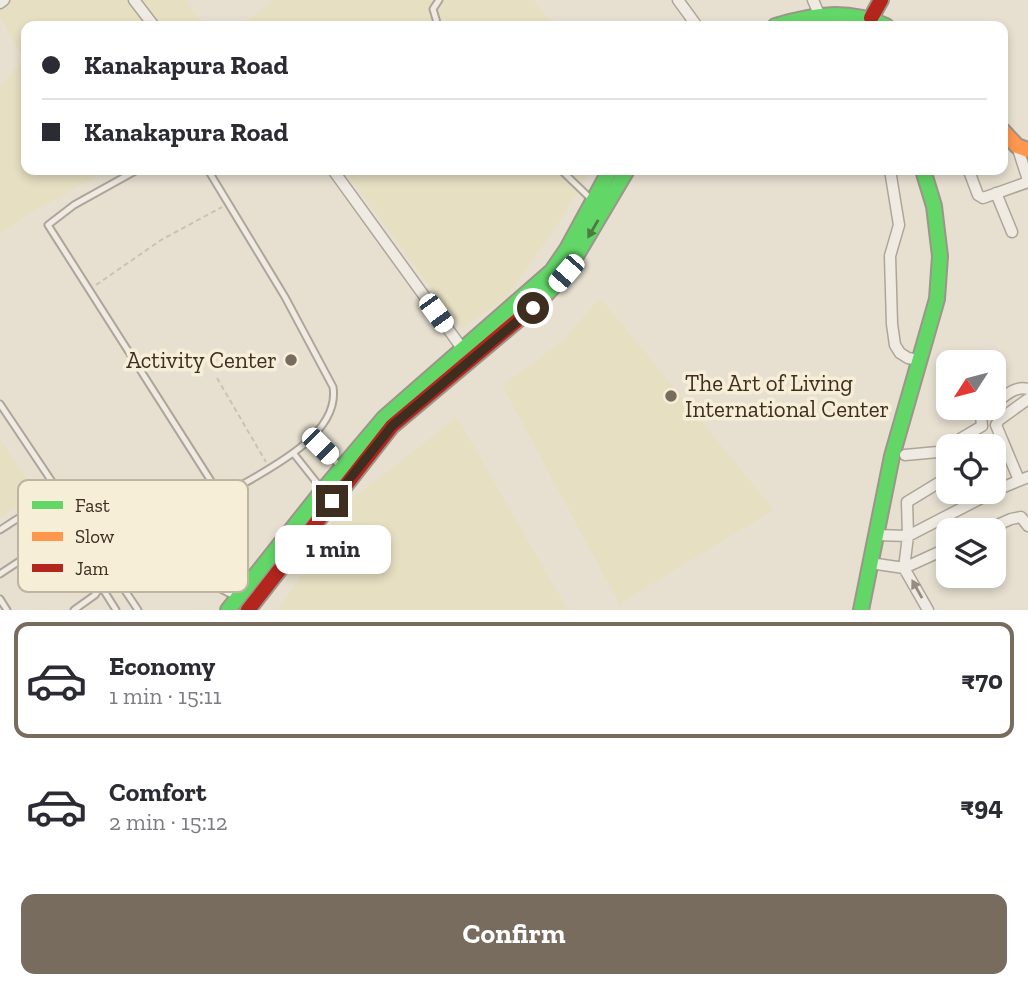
<!DOCTYPE html>
<html lang="en">
<head>
<meta charset="utf-8">
<style>
  body { margin:0; font-family:"Zilla Slab",serif; background:#f2f2f3; color:#2b2b33; height:100vh; display:flex; flex-direction:column; font-size:26px; white-space:nowrap }
  * { box-sizing:border-box; margin:0 }
  p { font-size:23px; color:#7c7c81 }
  .icon { flex:none; width:38px; height:38px; fill:none; stroke:currentColor; stroke-width:2; stroke-linecap:round; stroke-linejoin:round }
  .map { position:relative; height:610px; overflow:hidden }
  .drawer { display:flex; flex-direction:column; background:#fff; flex:1 }
  .drawer>* { flex:none }
  .banner { position:absolute; left:21px; top:21px; width:987px; height:154px; border-radius:14px; box-shadow:0 4px 10px #0003; display:grid; align-content:center; height:154px; padding:0 21px; background:#fff }
  .needle { width:46px; rotate:234deg }
  .controls { position:absolute; left:936px; top:350px; display:grid; gap:14px }
  .controls a { display:grid; place-items:center; width:70px; height:70px; border-radius:14px; background:#fff; box-shadow:0 4px 10px #0003; font-size:35px }
  .end { position:absolute; width:32px; height:32px; margin:-16px; border:9px solid #3d2e20; background:#fff; box-shadow:0 0 0 4px #fff }
  .from { border-radius:50% }
  .bubble { position:absolute; height:49px; border-radius:14px; background:#fff; box-shadow:0 4px 10px #0003; font-size:23px; font-weight:800; line-height:49px; text-align:center }
  .car { position:absolute; width:21px; height:42px; margin:-21px -10px; border-radius:9px; box-shadow:0 0 5px 2px #0007; background:linear-gradient(#fff 24%,#345 0 40%,#fff 0 76%,#345 0 86%,#fff 0) }
  .banner b { display:flex; align-items:center; gap:24px; height:66px; font-size:26px }
  .banner b+b { border-top:2px solid #e1e1e2 }
  .banner i { width:18px; height:18px; background:#2b2b33 }
  ul { padding:12px 0 0; list-style:none }
  li { display:flex; align-items:center; gap:21px; height:116px; margin:0 14px 10px; padding:0 7px; border:4px solid transparent; border-radius:14px }
  li div { flex:1 }
  li b { display:block; font-size:26px }
  li em { font-style:normal; font-weight:800 }
  li.selected { border-color:#786c5e }
  li>.icon { width:63px; height:63px; stroke-width:1.5 }
  .cta { display:flex; gap:14px; margin-top:auto; padding:14px 21px }
  .cta a { flex:1; height:80px; border-radius:14px; background:#786c5e; color:#fff; font-size:28px; font-weight:800; line-height:80px; text-align:center }
  .map>svg:first-child { display:block }
</style>
</head>
<body>
<div class="map">
<svg width="1028" height="610" viewBox="0 0 1028 610">
  <rect width="100%" height="100%" fill="#e7e0d1"/>
  <path fill="#e6dfc2" d="M0,0h186l18,26h-178v144h83l-75,41 -34,23v-147l23,-28 -23,-43z
    M274,0h259l22,26h-315z
    M344,170h247l-31,51 -53,77 -46,30z
    M600,297l174,213 -155,94 -117,-219 61,-44z
    M457,417l111,193h-290l65,-104z
    M0,439l35,52 -35,27z"/>
  <g fill="none" stroke-linecap="round" stroke-linejoin="round">
    <defs>
      <path id="lane" d="M438,26l-5,-17 6,-9
        M137,170l-63,35 -26,20 163,256 8,9 10,2c34,-20 112,-56 104,-105l-48,-90 -77,-127
        M561,170l30,29
        M0,404l138,206
        M310,437l30,29
        M294,454l27,34
        M143,499l59,80 32,17
        M0,530c33,-21 41,-31 66,5
        M0,574l62,-41 4,2 35,51 -6,9 -21,15
        M101,586l15,24
        M0,599l7,11"/>
      <path id="street" d="M134,0l20,26
        M678,0l19,26
        M813,0l6,14
        M0,3l4,-3
        M1017,146l11,34
        M333,170l131,181
        M890,170l9,55 -9,31 2,68 3,21 5,8 8,5 11,2
        M969,171l9,24 5,3 45,-16
        M996,193l16,39
        M994,404c10,-7 21,-19 34,-15
        M905,455l33,-3 44,-26 -1,-10 7,-8
        M994,472l8,15
        M1019,480l-23,-55 3,-5 29,-21
        M994,491l34,-14
        M986,530l25,-11 10,-2 7,9
        M876,535l32,1 85,-44
        M870,563l34,5 44,-20
        M928,610l-24,-42 4,-32 -1,-34 41,-25"/>
      <path id="fast" d="M775,26c39,-12 73,-17 111,0
        M537,304l29,-31 61,-103
        M228,610l95,-120 61,-72 168,-147 15,-22 43,-79
        M861,610l31,-154 45,-157 3,-43 -6,-50 -11,-36"/>
      <path id="slow" d="M1003,131l14,15 11,4"/>
      <path id="jam" d="M871,18l10,-18
        M248,610l144,-184 145,-122"/>
    </defs>
    <use href="#lane" stroke="#ada599" stroke-width="9"/>
    <use href="#street" stroke="#ada599" stroke-width="13"/>
    <use href="#fast" stroke="#9c958a" stroke-width="18"/>
    <use href="#slow" stroke="#9c958a" stroke-width="18"/>
    <use href="#jam" stroke="#9c958a" stroke-width="18"/>
    <path stroke="#c8c2b9" stroke-width="2" stroke-dasharray="5 3.5" stroke-linecap="butt" d="M96,285l65,-45 61,-33
      M217,378l49,84"/>
    <use href="#lane" stroke="#efebe3" stroke-width="5"/>
    <use href="#street" stroke="#efebe3" stroke-width="10"/>
    <use href="#fast" stroke="#63d668" stroke-width="14"/>
    <use href="#slow" stroke="#ff974d" stroke-width="14"/>
    <use href="#jam" stroke="#b3261e" stroke-width="14"/>
  </g>
  <defs><path id="oneway-solid" d="M-6-.8H1V-3.2L6.5 0L1 3.2V.8H-6Z" transform="scale(1.75)"/></defs>
  <use fill="#4e7a40" href="#oneway-solid" transform="translate(593 229) rotate(120)"/>
  <use fill="#968c82" href="#oneway-solid" transform="translate(917 589) rotate(-119)"/>
  <g fill="none" stroke-linecap="round" stroke-linejoin="round">
    <path stroke="#3d2e20" stroke-width="9" d="M332,501l60,-75 141,-118"/>
  </g>
  <g fill="#786c5e" stroke="#f7eed8" stroke-width="2.5">
    <circle cx="291" cy="360" r="7"/>
    <circle cx="671" cy="396" r="7"/>
  </g>
  <g text-anchor="middle" stroke-width="7" stroke-linejoin="round" paint-order="stroke">
    <g font-size="23" fill="#3d2e20" stroke="#f7eed8" text-anchor="end">
      <text x="277" y="368">Activity Center</text>
      <text x="685" y="391" text-anchor="start">The Art of Living<tspan x="685" dy="26">International Center</tspan></text>
    </g>
  </g>
  <rect x="18" y="480" width="230" height="112" rx="10" fill="#f7eed8" stroke="#bfb4a1" stroke-width="2"/>
  <rect x="32" y="501" width="31" height="8" fill="#63d668"/>
  <rect x="32" y="532" width="31" height="9" fill="#ff974d"/>
  <rect x="32" y="564" width="31" height="8" fill="#b3261e"/>
  <g font-size="19" fill="#3d2e20">
    <text x="75" y="512">Fast</text>
    <text x="75" y="543">Slow</text>
    <text x="75" y="575">Jam</text>
  </g>
</svg>
<div class="controls">
<a><svg class="needle" viewBox="-14 -14 28 28"><path d="M0-13l5 13h-10z" fill="#e53935"/><path d="M0 13l5-13h-10z" fill="#7c7c81"/></svg></a>
<a><svg class="icon" aria-label="locate" viewBox="0 0 24 24"><circle cx="12" cy="12" r="6"/><path d="M12 2v4M12 18v4M2 12h4M18 12h4"/></svg></a>
<a><svg class="icon" aria-label="layers" viewBox="0 0 24 24"><path d="M12 4l9 5-9 5-9-5zM3 14l9 5 9-5"/></svg></a>
</div>
<i class="end from" style="left:533px;top:308px"></i>
<i class="end" style="left:332px;top:501px"></i>
<div class="bubble" style="left:275px;top:525px;width:116px">1 min</div>
<i class="car" style="left:566px;top:273px;rotate:221deg"></i>
<i class="car" style="left:436px;top:313px;rotate:144deg"></i>
<i class="car" style="left:320px;top:446px;rotate:135deg"></i>
<div class="banner">
<b><i class="from"></i>Kanakapura Road</b>
<b><i></i>Kanakapura Road</b>
</div>
</div>
<section class="drawer">
<ul>
<li class="selected"><svg class="icon" aria-label="car" viewBox="0 0 24 24"><path d="M5 17H2v-5l4-1 3-4h7l3 4 3 1v5h-3M9 17h6M6 11h13"/><circle cx="7" cy="17" r="2"/><circle cx="17" cy="17" r="2"/></svg><div><b>Economy</b><p>1 min · 15:11</p></div><em>₹70</em></li>
<li><svg class="icon" aria-label="car" viewBox="0 0 24 24"><path d="M5 17H2v-5l4-1 3-4h7l3 4 3 1v5h-3M9 17h6M6 11h13"/><circle cx="7" cy="17" r="2"/><circle cx="17" cy="17" r="2"/></svg><div><b>Comfort</b><p>2 min · 15:12</p></div><em>₹94</em></li>
</ul>
<div class="cta"><a>Confirm</a></div>
</section>
</body>
</html>
